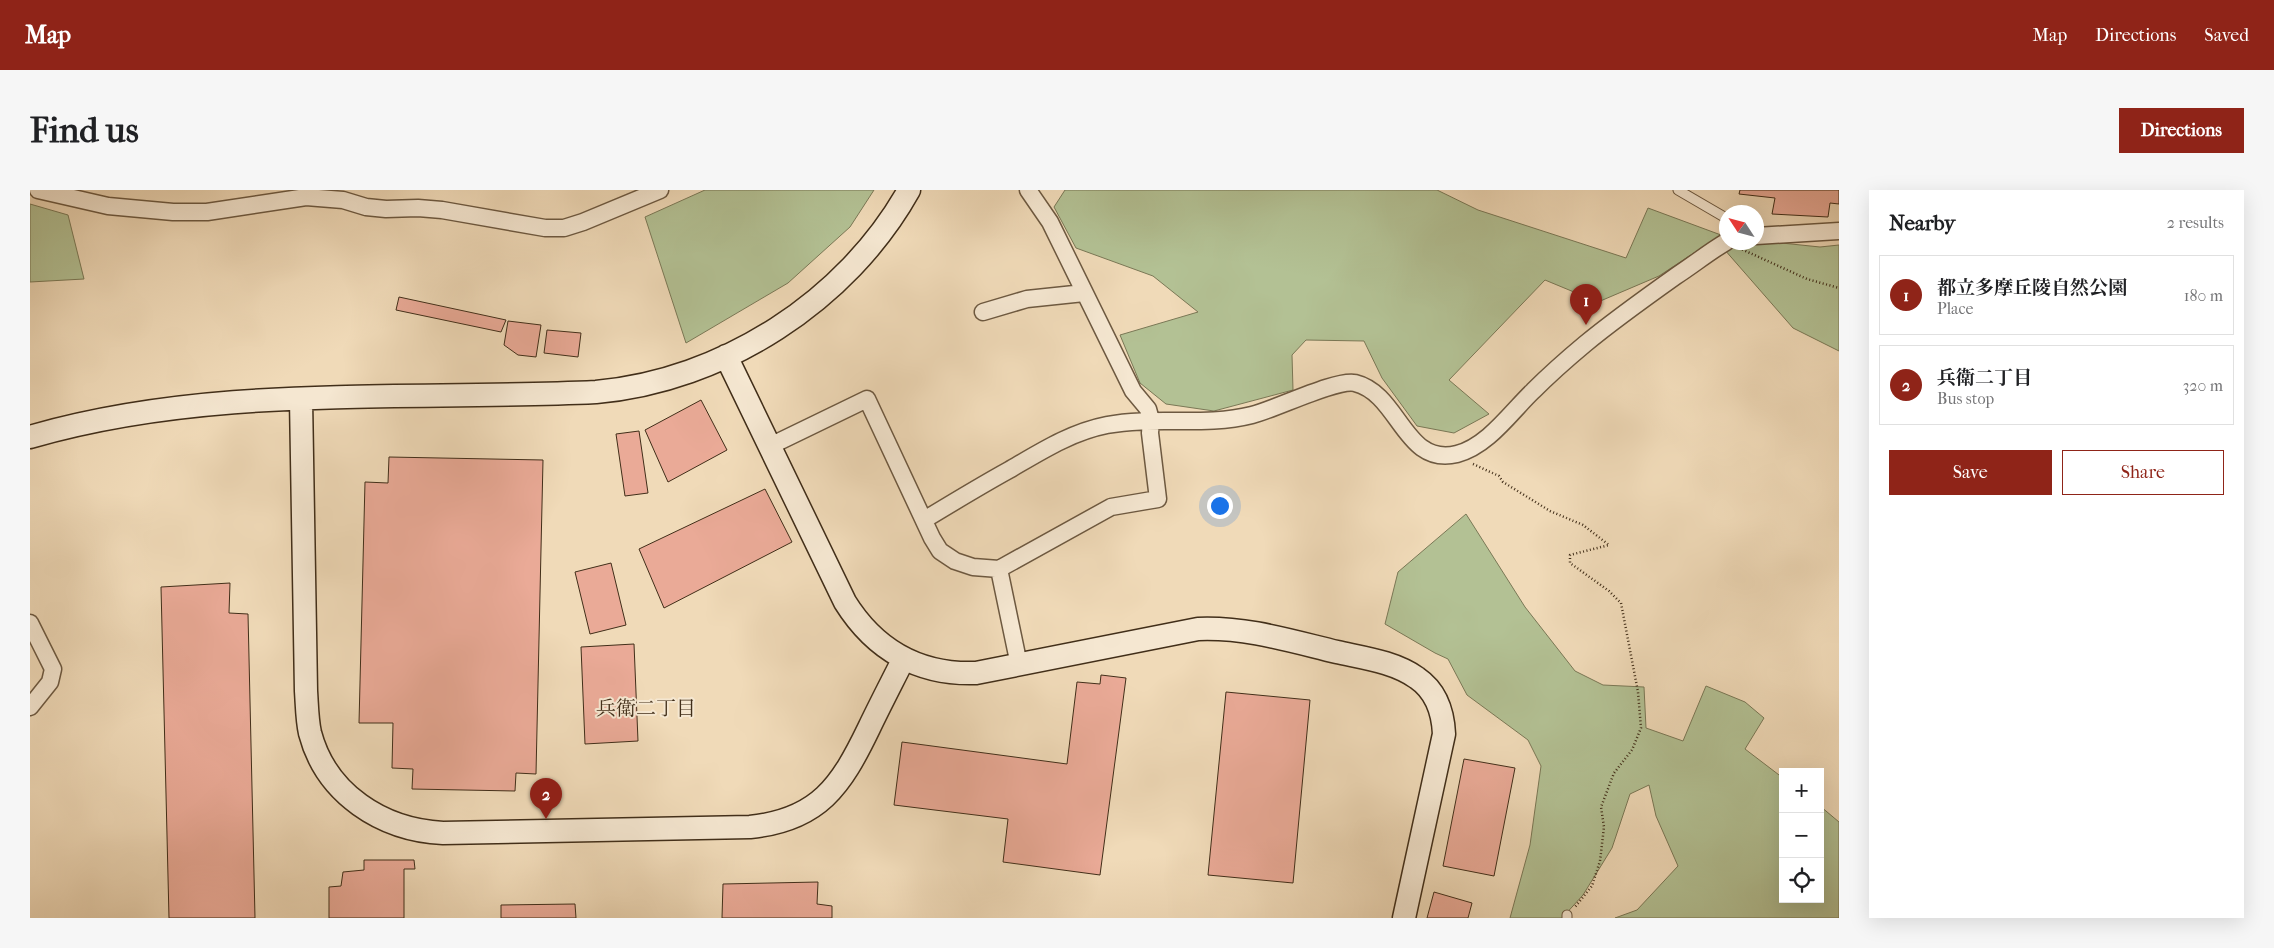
<!DOCTYPE html>
<html lang="en">
<head>
<meta charset="utf-8">
<style>
  body { margin:0; font-family:"IM FELL French Canon","Noto Serif JP",serif; background:#f6f6f6; color:#202124 }
  .controls { position:absolute; right:15px; bottom:15px; display:grid; overflow:hidden; border-radius:0px; box-shadow:0 5px 20px #0002 }
  .controls button { width:45px; height:45px; display:grid; place-items:center; padding:0; border:0; border-bottom:1px solid #e0e0e0; background:#fff; color:#202124; font:25px sans-serif }
  .compass { position:absolute; left:1689px; top:15px; width:45px; height:45px; border-radius:50%; background:#fff; box-shadow:0 5px 20px #0002; rotate:306deg }
  .you { position:absolute; left:1189px; top:315px; width:18px; height:18px; margin:-12px; border:4px solid #fff; border-radius:50%; background:#1a73e8; box-shadow:0 0 0 8px #1a73e833 }
  .badge { display:grid; place-items:center; width:32px; height:32px; border-radius:50%; background:#8f2418; color:#fff; font-size:16px; font-weight:700 }
  .pin { position:absolute; translate:-50% -41px; filter:drop-shadow(0 1px 2px #0008) }
  .pin::after { content:''; position:absolute; top:26px; width:18px; height:15px; background:inherit; clip-path:polygon(0 0,100% 0,50% 100%) }
  .list { margin:0; padding:0; list-style:none }
  h2 { display:flex; justify-content:space-between; align-items:center; height:65px; margin:0; padding:0 20px; font-size:21px }
  h2 small { font-size:16px; font-weight:400; color:#757577 }
  .list li { display:grid; grid-template-columns:32px 1fr auto; gap:15px; align-items:center; box-sizing:border-box; height:80px; margin:0 10px 10px; padding:0 10px; border:1px solid #e0e0e0; border-radius:0px }
  .list b { display:block; font-size:19px; white-space:nowrap }
  .list p { margin:0; font-size:16px; white-space:nowrap; color:#757577 }
  .list em { font-size:16px; font-style:normal; color:#757577 }
  .actions { display:flex; gap:10px; padding:15px 20px }
  .actions a { flex:1; padding:11px 0; border:1px solid #8f2418; border-radius:0px; text-align:center; font-size:18px; color:#8f2418 }
  .actions .main { background:#8f2418; color:#fff }
  .icon { flex:none; width:28px; height:28px; fill:none; stroke:currentColor; stroke-width:2; stroke-linecap:round; stroke-linejoin:round }
  .map { position:relative; flex:none; width:1809px; height:728px; overflow:hidden; border-radius:0px }
  header { display:flex; align-items:center; gap:30px; box-sizing:border-box; height:70px; padding:0 25px; background:#8f2418; color:#fff }
  header strong { font-size:24px }
  nav { display:flex; gap:28px; margin-inline-start:auto; font-size:18px }
  .intro { display:flex; align-items:center; justify-content:space-between; box-sizing:border-box; height:120px; padding:0 30px }
  h1 { margin:0; font-size:35px }
  .button { padding:12px 22px; border-radius:0px; background:#8f2418; color:#fff; font-size:18px; font-weight:700 }
  main { display:flex; gap:30px; padding:0 30px }
  aside { flex:1; background:#fff; border-radius:0px; box-shadow:0 5px 20px #0002 }
  .map>svg:first-child { display:block }
  .green { fill:#b3c194; stroke:#7a7856 }
  .building { fill:#eaaa97; stroke:#412e19 }
  .lines { fill:none; stroke-linecap:round; stroke-linejoin:round }
  .lane-casing { stroke:#6d5941; stroke-width:11 }
  .street-casing { stroke:#6d5941; stroke-width:19 }
  .secondary-casing { stroke:#412e19; stroke-width:25 }
  .path { stroke:#412e19; stroke-width:2.5; stroke-dasharray:1 2.5; stroke-linecap:butt }
  .lane { stroke:#f5e7d1; stroke-width:9 }
  .street { stroke:#f5e7d1; stroke-width:16 }
  .secondary { stroke:#f5e7d1; stroke-width:22 }
  .labels { text-anchor:middle; stroke-width:4; stroke-linejoin:round; paint-order:stroke }
  .neighbourhood-label { font-size:20px; fill:#412e19; stroke:#f5e7d1 }
</style>
</head>
<body>
<header>
<strong>Map</strong>
<nav><a>Map</a><a>Directions</a><a>Saved</a></nav>
</header>
<div class="intro"><h1>Find us</h1><a class="button">Directions</a></div>
<main>
<div class="map">
<svg width="1809" height="728" viewBox="0 0 1809 728">
  <rect width="100%" height="100%" fill="#f0dab8"/>
  <filter id="stains"><feTurbulence type="fractalNoise" baseFrequency=".004" numOctaves="4"/><feColorMatrix values="0 0 0 0 .2 0 0 0 0 .09 0 0 0 0 .02 0 0 0 .5 -.17"/></filter>
  <radialGradient id="worn" r=".72"><stop offset=".6" stop-color="#630" stop-opacity="0"/><stop offset="1" stop-color="#630" stop-opacity=".3"/></radialGradient>
  <path class="green" d="M675,0H844L820,37L758,93L656,153L615,27Z
    M1035,0H1407L1448,20L1596,68L1618,18L1691,45L1629,86L1568,112L1515,90L1419,190L1459,224L1424,243L1387,236L1352,188L1334,151L1276,150L1262,165L1263,200L1184,221L1136,214L1110,193L1090,145L1168,122L1123,86L1046,58L1024,17Z
    M0,14L38,25L54,89L0,92Z
    M1742,52L1790,57L1809,55V161L1763,138L1694,59L1719,53Z
    M1436,324L1495,417L1545,481L1573,495L1614,497L1616,538L1653,551L1676,496L1715,512L1734,528L1715,559L1753,588V709H1790V616L1809,632V728H1585L1607,720L1648,676L1626,626L1619,595L1600,604L1582,658L1553,705L1532,728H1480L1500,655L1511,576L1498,550L1437,505L1418,469L1405,463L1355,434L1368,382Z"/>
  <path class="building" d="M1710,0H1809V14L1800,13L1798,27L1742,24L1745,8L1709,4Z
    M369,107L476,130L471,142L366,120Z
    M478,131L511,135L506,167L488,165L474,155Z
    M517,140L551,143L548,167L514,163Z
    M671,210L697,260L638,292L615,240Z
    M609,241L618,303L595,306L586,244Z
    M359,267L513,270L506,584L486,583L485,601L382,599L383,579L362,578L363,533H329L335,292L358,293Z
    M735,299L762,352L634,418L609,359Z
    M581,373L596,435L560,444L545,382Z
    M200,393L199,423L218,424L225,728H139L131,397Z
    M604,454L608,551L555,554L551,457Z
    M1071,485L1096,488L1070,685L973,672L978,629L864,615L872,552L1037,574L1047,492L1070,494Z
    M1196,502L1280,510L1263,693L1178,685Z
    M1434,569L1485,578L1464,686L1413,676Z
    M334,670H384L385,679H374V728H299V697L311,696L313,682L334,680Z
    M788,692L787,714L802,716V728H692L693,694Z
    M1404,702L1442,713L1438,728H1397Z
    M545,714L546,728H471V715Z"/>
  <g class="lines">
    <defs>
      <path id="lane" d="M1648,0L1696,28
        M1537,728V725"/>
      <path id="street" d="M8,0L78,16L143,22H177L276,7L313,10L336,17L356,19L388,18L412,20L515,38H534L553,32L630,0
        M1726,46L1809,41
        M953,122L997,109L1054,103
        M740,256L837,209L902,348L910,361L925,371L943,377L969,379L1081,317L1128,309L1120,243L1121,230L1118,219L1103,201L1020,32L998,0
        M894,330C922,313 950,296 979,280C1010,262 1041,242 1077,235C1125,226 1175,237 1222,225C1246,219 1306,189 1325,193C1370,204 1374,277 1427,264C1458,256 1481,222 1503,201C1519,185 1537,169 1555,154C1584,130 1615,108 1646,86C1663,75 1679,62 1696,52
        M969,379L989,475
        M0,433L23,479L20,492L0,517"/>
      <path id="secondary" d="M696,166L815,412C845,460 889,485 946,483L1168,439C1217,437 1261,451 1307,462C1334,468 1365,472 1387,488C1406,501 1413,522 1414,544L1374,728
        M271,209L276,501C277,515 277,530 280,543C296,604 352,640 413,643L720,637C789,630 811,596 839,538C850,515 862,492 873,470
        M0,247C182,194 378,211 566,202C693,191 817,111 879,0"/>
    </defs>
    <use href="#lane" class="lane-casing"/>
    <use href="#street" class="street-casing"/>
    <use href="#secondary" class="secondary-casing"/>
    <path class="path" d="M1709,58L1777,89L1809,98
      M1443,274L1469,286L1473,292L1520,321L1553,335L1579,355L1540,365V373L1579,401L1591,413L1608,502L1611,538L1602,560L1584,583L1571,617L1574,637L1570,671L1562,696L1545,717"/>
    <use href="#lane" class="lane"/>
    <use href="#street" class="street"/>
    <use href="#secondary" class="secondary"/>
  </g>
  <g class="labels">
    <g class="neighbourhood-label">
      <text x="616" y="525">兵衛二丁目</text>
    </g>
  </g>
  <rect width="100%" height="100%" filter="url(#stains)"/>
  <rect width="100%" height="100%" fill="url(#worn)"/>
</svg>
<div class="controls">
<button>+</button>
<button>−</button>
<button><svg class="icon" aria-label="locate" viewBox="0 0 24 24"><circle cx="12" cy="12" r="6"/><path d="M12 2v4M12 18v4M2 12h4M18 12h4"/></svg></button>
</div>
<svg class="compass" viewBox="-18 -18 36 36"><path d="M0-13l5 13h-10z" fill="#e53935"/><path d="M0 13l5-13h-10z" fill="#757577"/></svg>
<div class="you"></div>
<div class="pin badge" style="left:1556px;top:135px">1</div>
<div class="pin badge" style="left:516px;top:629px">2</div>
</div>
<aside>
<h2>Nearby<small>2 results</small></h2>
<ul class="list">
<li><span class="badge">1</span><div><b>都立多摩丘陵自然公園</b><p>Place</p></div><em>180 m</em></li>
<li><span class="badge">2</span><div><b>兵衛二丁目</b><p>Bus stop</p></div><em>320 m</em></li>
</ul>
<div class="actions"><a class="main">Save</a><a>Share</a></div>
</aside>
</main>
</body>
</html>
